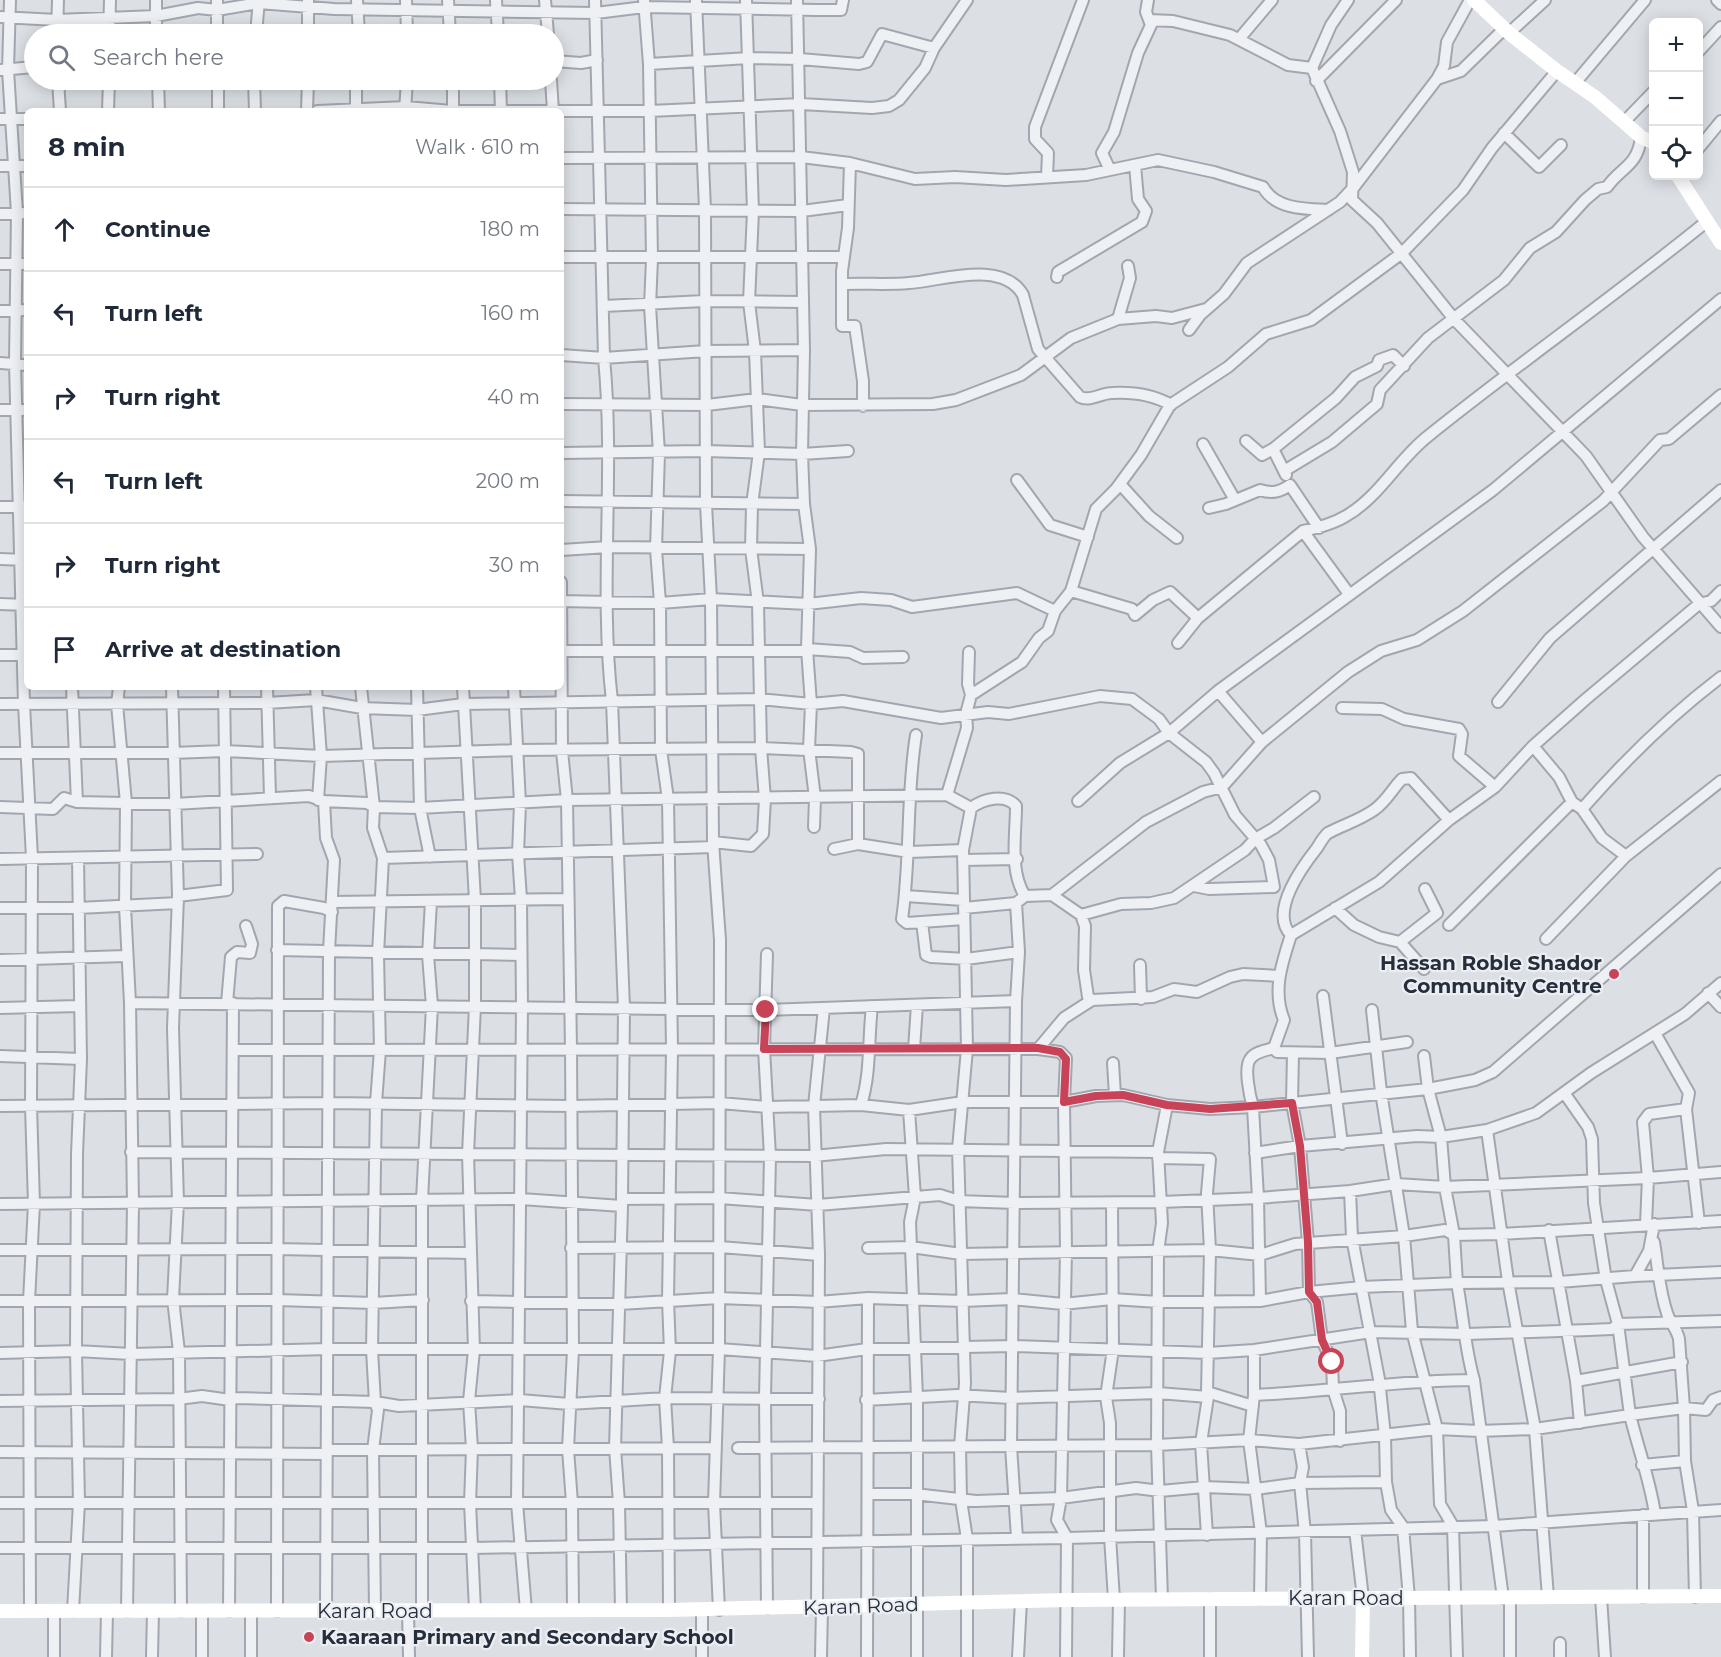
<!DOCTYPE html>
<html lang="en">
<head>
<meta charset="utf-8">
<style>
  body { margin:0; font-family:Montserrat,sans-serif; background:#f2f2f3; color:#1f2937 }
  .controls { position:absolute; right:18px; top:18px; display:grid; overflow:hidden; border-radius:9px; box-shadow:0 3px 15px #0003 }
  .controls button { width:54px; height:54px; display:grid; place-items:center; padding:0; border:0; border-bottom:2px solid #e0e1e3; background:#fff; color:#1f2937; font:30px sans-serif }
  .stop { position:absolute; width:18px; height:18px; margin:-14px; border:4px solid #c84358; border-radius:50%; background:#fff }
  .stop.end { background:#c84358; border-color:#fff; box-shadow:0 2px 6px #0008 }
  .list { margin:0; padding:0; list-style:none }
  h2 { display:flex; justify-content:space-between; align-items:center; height:78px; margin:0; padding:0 24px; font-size:26px }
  h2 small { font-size:20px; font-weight:400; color:#747a83 }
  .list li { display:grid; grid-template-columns:39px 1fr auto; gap:18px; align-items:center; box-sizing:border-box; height:84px; padding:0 24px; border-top:2px solid #e0e1e3 }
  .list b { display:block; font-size:22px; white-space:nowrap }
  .list em { font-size:20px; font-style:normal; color:#747a83 }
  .icon { flex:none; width:33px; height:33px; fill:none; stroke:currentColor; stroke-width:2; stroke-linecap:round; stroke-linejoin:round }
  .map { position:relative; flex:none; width:1721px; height:1657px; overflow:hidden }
  .search { position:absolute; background:#fff; box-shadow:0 3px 15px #0003; left:24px; top:24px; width:540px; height:66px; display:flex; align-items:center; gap:15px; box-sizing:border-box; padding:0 21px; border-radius:33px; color:#747a83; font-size:22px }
  .panel { position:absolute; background:#fff; box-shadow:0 3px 15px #0003; left:24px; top:108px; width:540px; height:582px; border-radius:9px }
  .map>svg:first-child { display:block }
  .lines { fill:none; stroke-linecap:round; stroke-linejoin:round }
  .street-casing { stroke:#a2a7af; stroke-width:14 }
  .street { stroke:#eef0f4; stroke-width:10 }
  .secondary { stroke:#fff; stroke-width:14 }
  .route { stroke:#c84358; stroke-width:8 }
  .poi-dot { fill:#c84358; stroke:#ebeef3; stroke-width:2 }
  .labels { text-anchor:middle; stroke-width:4.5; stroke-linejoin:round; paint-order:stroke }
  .poi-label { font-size:20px; font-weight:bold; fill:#262e3b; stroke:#ebeef3; text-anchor:end }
  .street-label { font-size:20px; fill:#262e3b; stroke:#ebeef3 }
</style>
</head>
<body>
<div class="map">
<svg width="1721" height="1657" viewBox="0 0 1721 1657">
  <rect width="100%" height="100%" fill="#dce0e5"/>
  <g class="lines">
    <defs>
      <path id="street" d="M10,0L8,70L17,213L15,363L24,704L32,858L31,1106L34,1204L29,1301L30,1611
        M156,0V34
        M217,0V34
        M308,0V34
        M357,0L359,34
        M406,0L407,34
        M448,0L450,34
        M496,0L498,34
        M545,0L548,34
        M595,0L604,358C615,472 599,588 612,701L624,1008L622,1199
        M644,0L649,64L652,259L650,306L659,453L656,549L660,603L661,750L668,799L672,1049L668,1300L670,1351L665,1398L668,1448L669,1610
        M696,0L705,209L706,504L711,599L713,842L720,940L719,1349L714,1503L719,1610
        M797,0L804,350L802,454L804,504L810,549L807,649L811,704L809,749L815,798L814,827
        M1717,0L1721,4
        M0,17L57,20L156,16L198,8L217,10L259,3L334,9L596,13L644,7L817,10H841L843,0
        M1149,20L1173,21L1230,35L1288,65L1312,68L1340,131L1353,172L1352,200L1377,223L1454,319L1586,456L1643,537L1721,627
        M57,34L58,0
        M109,34L110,0
        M256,34L259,0
        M1239,39L1272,0
        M1698,52L1721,27
        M554,61L581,63L597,60
        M649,64L749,58L800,59L859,64L867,62L882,34L934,48
        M1312,68L1331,25L1348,0
        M0,70L34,67
        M1437,79L1461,71L1502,31L1509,33L1545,0
        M58,80L60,111
        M158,80L159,111
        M218,80V111
        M254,80L255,111
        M453,80V111
        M500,80L501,111
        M551,80L553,111
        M1316,81L1396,0
        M1575,83L1645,0
        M108,111L109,80
        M307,111L308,80
        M317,111L406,107L452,111
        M356,111V80
        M405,111L407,80
        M455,111H650L801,104L872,108L889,106L899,100L925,68L934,48L967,0
        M0,119H27
        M1624,122L1654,91
        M1504,133L1539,167L1561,145
        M1698,149L1721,121
        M561,158L801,157L850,163L915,179L955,177L1006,180L1086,175L1158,160L1214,172L1263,187C1275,209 1304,209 1328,210
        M850,163L848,228L842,271V326H855L863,381V406
        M0,166H27
        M1110,170L1102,153L1114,132L1138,53L1151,25L1146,12L1148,0
        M1047,177L1048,153L1035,139V127L1083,0
        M561,209L802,211L848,205
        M0,214L27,213
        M561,257H844
        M0,264H27
        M1057,277L1058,272L1142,222L1146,211L1138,199L1135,165
        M843,284C865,283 887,285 909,283C941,281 1003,259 1023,295L1038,349L1080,397C1090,402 1101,393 1112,393C1132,392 1154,395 1171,405
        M604,306L704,301L802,302
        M0,311L27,310
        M1118,319L1156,316L1172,318L1206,309
        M1189,330L1200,315L1224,294L1247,263L1340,202L1354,187L1437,79L1444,66L1447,42L1470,0
        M561,355L604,358L706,351L804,350
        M0,363L27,365
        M561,404L707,405L757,399L802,405L933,404L956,400L1021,375L1071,338L1118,319L1130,278L1128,266
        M0,410H27
        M1246,441L1262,455L1273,449L1286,475
        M1203,444L1235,500
        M1273,449L1336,398L1355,377L1377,366L1379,360L1393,355L1404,366
        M561,453L706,451L802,454L848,451
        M1284,471L1332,442L1377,404L1380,390L1428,338L1504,280L1530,248L1556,232L1585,200L1598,189L1607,187C1621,167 1638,166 1641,137
        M1017,480L1050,525L1088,537
        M1120,484L1149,516L1177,538
        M561,501L804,504
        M0,507H27
        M1209,508L1226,504L1260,490C1272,494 1280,492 1290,485L1319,528
        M1303,531L1349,594
        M561,550L608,547L810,549
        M0,559L27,560
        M561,582L562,751L567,800L571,1049L573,1350L568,1449L572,1503L573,1610
        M1071,591L1132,609L1135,615L1153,600L1170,592L1198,618
        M561,601L660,603L711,599L808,604L861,598L891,600L912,607L1017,593L1055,611
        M0,604L27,605
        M1178,643L1198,618L1303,531C1317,528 1333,524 1346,516C1379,497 1398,460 1427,437C1519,363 1615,296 1706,222
        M807,649L850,652L863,658L903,657
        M561,651H808
        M0,655H27
        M72,687L77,802
        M119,687L117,704L126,803L125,906L130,1003L133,1203L127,1611
        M172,687L178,896L173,1028L178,1202L173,1299L179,1352L181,1611
        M267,687L270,797
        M316,687L321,756L318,800
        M361,687L374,807L373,828L383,858L378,954L380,1050L376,1103L372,1350L375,1402L378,1410L373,1450L375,1611
        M417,687L420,808L430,857
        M463,687L475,900V1006L468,1154L474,1350L469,1401L472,1449L470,1503L475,1610
        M514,687L520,803L518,854L521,899L522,1007L517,1503L526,1610
        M1218,691L1262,742
        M971,695L1022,662L1039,638L1048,631L1055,611L1071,591L1096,509L1116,489L1141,455L1170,405L1228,367L1266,334L1311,320L1402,253L1463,190L1492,148L1557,71
        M1498,702L1550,638L1721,490
        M0,704L267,703L316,700L362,708L417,710L463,704L759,699L811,704L843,701L941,718L988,712L1009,714L1100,696L1132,699L1159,719L1169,733L1206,762L1214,773L1235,815L1261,845L1269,860L1274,887L1209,889L1194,886
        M1342,708L1382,709L1404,719L1459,729L1462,734L1459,756L1495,787
        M916,735C906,796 911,858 902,919L907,923L964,919
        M1533,746L1559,777L1572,802L1582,809L1602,838L1626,856
        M0,753H172L225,751L321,756L515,750L761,748L851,752L858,754V844
        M947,795L967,728L966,714L971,695L968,684L969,652
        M324,801L326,838L334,860L329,951L326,1611
        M1078,801L1120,763L1169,733L1218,691L1493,490L1721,299
        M0,807L53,809L64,798L77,802L174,804L309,796L324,801L367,803L374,807L420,808L567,800L947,795L971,808
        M1582,809C1624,761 1671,715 1721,677
        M713,842L751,846L763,834L765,799L761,748L758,603L751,549L752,505L759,452L755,351L749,302L753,211L746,0
        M834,849L858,844L909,852L963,850
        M383,858L714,847
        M0,859L257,854
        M963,860L1017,859
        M1052,895L1146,822L1203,792L1222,787L1262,742L1348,672L1381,651L1417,640L1463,611L1603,501L1660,440L1669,439L1721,395
        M178,896L227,890L224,687
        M906,896L963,900
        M332,902L567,899
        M1016,903L1019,952L1016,1001L1011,1446L1017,1538
        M0,908H78L178,903
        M964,908L1016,903L1025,896L1052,895L1081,915L1121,904L1151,903L1174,898L1245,850L1255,839L1274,828L1314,797
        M1335,908L1354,925L1379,937L1400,942L1424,969
        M1081,915L1085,926L1084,970L1088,997L1092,1000L1153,997L1174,989L1197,992L1230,977L1243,974L1279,976
        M922,922L926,955L931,957L966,959L1019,952
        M1449,925L1572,802
        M1291,935C1269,912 1302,867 1317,848C1320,843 1324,836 1328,833C1343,825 1360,820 1374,810C1387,801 1392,789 1402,779L1411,778L1449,820
        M1546,939L1626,856L1721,781
        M1400,942L1437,913L1425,889
        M277,950L521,955
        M0,960L126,956
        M1140,965L1141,999
        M1708,993L1721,1007
        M1323,996L1342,1144
        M130,1003L766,1010L1016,1001
        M227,1003L231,957L237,952L250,953L252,944L246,926
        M0,1008L79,1006
        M1372,1010L1381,1092L1404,1236L1412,1331L1437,1429L1440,1504L1453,1526L1457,1657
        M1656,1035L1689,1093L1686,1109L1699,1223
        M1407,1042L1330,1053L1277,1052L1274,1048C1267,1050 1255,1052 1251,1058C1243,1066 1250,1097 1253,1107L1428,1089L1475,1080L1493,1072L1721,874
        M1274,1048L1284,1020C1272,991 1282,963 1291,935L1379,882L1449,820L1495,787L1533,746L1586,699L1699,604L1711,601L1721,591
        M914,1049L917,1005
        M1038,1049L1064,1018L1092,1000
        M233,1050L1038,1049L1060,1052L1066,1058L1064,1102L1096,1096L1123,1095L1167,1105L1210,1109L1253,1107L1258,1198L1350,1191L1396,1184L1445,1187L1441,1137L1487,1130L1536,1113L1591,1073L1685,1014L1721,983
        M1293,1053L1292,1103L1300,1146L1308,1242L1309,1292L1317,1302L1322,1340L1332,1362L1333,1389L1340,1411V1441
        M0,1056L81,1059
        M1113,1063L1115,1095
        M1565,1094L1588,1127L1592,1139L1594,1203L1606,1280L1618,1324L1630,1415L1684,1408L1685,1461L1693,1511L1695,1597
        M861,1105C871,1073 868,1040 872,1006
        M0,1106L328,1103L571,1106L720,1103L767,1107L861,1105L909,1110L963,1102H1064L1066,1251L1061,1498L1057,1520L1067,1538L1066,1657
        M909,1110L915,1197L910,1222L917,1398V1657
        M1487,1130L1508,1281L1535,1429L1548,1597
        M131,1152L814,1156L886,1149L1158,1152
        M1255,1153L1300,1146L1417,1136L1441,1137L1428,1089L1424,1056
        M1158,1158L1210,1159L1207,1193L1210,1250L1207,1392
        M1350,1191L1352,1238L1379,1379L1385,1436L1386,1482L1391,1510L1403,1527L1409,1598L1410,1657
        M1112,1203L1113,1349L1106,1397L1110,1423V1536L1114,1600
        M0,1204L521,1199L622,1206V1199L719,1198L818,1205L940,1195L959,1201L1015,1203L1161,1202L1258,1198L1260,1301
        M1646,1224L1648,1178L1643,1122L1649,1114L1686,1109
        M1549,1230L1576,1381L1580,1423
        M1654,1242C1658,1266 1659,1290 1667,1313C1670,1323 1677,1329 1679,1339L1684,1408L1706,1410L1713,1400L1721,1397
        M571,1248L720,1247L819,1255
        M868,1248L911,1247L961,1254L1210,1250L1260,1255L1295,1244L1404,1236L1445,1230L1454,1235L1501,1234L1721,1221
        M0,1250L277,1249L470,1253
        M1635,1276L1721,1272
        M0,1301L277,1300L373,1303L423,1300
        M471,1301L620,1304L719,1298L818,1302L868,1298L963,1301L1012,1299L1063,1304L1112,1299L1159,1302L1260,1301L1309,1292L1362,1287L1457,1283L1454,1235L1445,1187L1648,1178L1721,1172
        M1254,1350V1395L1249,1440L1261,1533L1260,1599
        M0,1353L76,1351L131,1354L328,1349H719L817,1356L867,1349L1014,1346L1208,1353L1254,1350L1371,1332L1467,1334L1589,1330L1612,1329L1618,1324L1721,1321
        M1576,1381L1682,1362
        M1254,1395C1328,1392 1400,1380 1474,1380
        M866,1400L957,1395L1011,1398L1158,1393L1208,1397L1207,1392L1253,1406
        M0,1401L178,1399L202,1396L230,1400L235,1398L375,1402L399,1406L520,1400L569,1404L665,1398L819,1399
        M1299,1444L1303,1467L1300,1483L1305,1533L1308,1657
        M738,1448L1157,1445L1249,1440L1299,1444L1437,1429L1479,1431L1535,1429L1630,1415C1638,1448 1650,1480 1655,1514
        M327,1450L716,1448
        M0,1452L327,1454
        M1642,1465L1685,1461
        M868,1494H915L976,1501L1061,1498L1136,1488L1160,1491L1204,1487L1256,1489L1300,1483L1386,1482
        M0,1503H817
        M1643,1515V1597
        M1355,1530L1363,1598
        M1207,1535L1201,1443L1208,1397
        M0,1548H471L1067,1538L1494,1526L1721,1510
        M1601,1597L1605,1657
        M1503,1598L1474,1380C1465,1349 1463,1315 1457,1283L1559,1282L1635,1276L1649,1251L1654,1224
        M1162,1599L1157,1445L1158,1252L1162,1223L1158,1152L1167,1105
        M817,1607L819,1255L814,1106L824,1008
        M767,1608L765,1398L770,1156L764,1049L767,954
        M621,1610L619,1503L615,1448L622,1206
        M702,1610V1657
        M73,1611L79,1503L76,1351L77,1154L81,1059L78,858
        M229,1611L233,1003
        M277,1611L278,906L284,901L324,908L332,912
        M408,1611L409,1657
        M422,1611V1200L432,1006L428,955L431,901
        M1560,1643V1657
        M54,1657V1611
        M106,1657L107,1611
        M152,1657L153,1611
        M202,1657V1611
        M251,1657V1611
        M821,1657L822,1607
        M867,1657L868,1298
        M967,1657V1539L961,1500L960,1446L965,1383L958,1149L967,1049L963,850L971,808C983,799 1005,793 1016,806C1016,835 1009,871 1025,896
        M1018,1657L1021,1601
        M1118,1657L1119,1599
        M1210,1657V1599
        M1510,1657V1598"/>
    </defs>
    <use href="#street" class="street-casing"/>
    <use href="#street" class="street"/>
    <path class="secondary" d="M1474,0L1509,33L1557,71L1595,97L1641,137L1654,143
      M1678,176L1721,243
      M0,1611L669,1610L1067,1600L1721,1596
      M1362,1657L1363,1598"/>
  </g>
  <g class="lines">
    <path class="route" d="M766,1010L764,1049L1038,1048L1060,1052L1066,1059L1064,1102L1096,1096L1123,1095L1167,1105L1210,1109L1292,1103L1300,1146L1308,1242L1309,1292L1317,1302L1322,1340L1332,1362"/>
  </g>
  <g class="poi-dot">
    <circle cx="1614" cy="974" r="6"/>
    <circle cx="309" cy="1637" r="6"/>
  </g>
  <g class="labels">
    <g class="poi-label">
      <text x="1602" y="970">Hassan Roble Shador<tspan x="1602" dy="23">Community Centre</tspan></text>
      <text x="321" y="1644" text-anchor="start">Kaaraan Primary and Secondary School</text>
    </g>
    <g class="street-label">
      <text x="1346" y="1605">Karan Road</text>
      <text transform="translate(861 1606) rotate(-2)" y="7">Karan Road</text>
      <text x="375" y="1618">Karan Road</text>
    </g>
  </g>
</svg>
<div class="controls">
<button>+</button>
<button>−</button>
<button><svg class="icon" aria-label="locate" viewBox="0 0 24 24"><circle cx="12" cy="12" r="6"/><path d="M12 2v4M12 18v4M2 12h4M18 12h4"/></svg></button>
</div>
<div class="stop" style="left:1332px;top:1362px"></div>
<div class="stop end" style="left:766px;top:1010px"></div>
<div class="search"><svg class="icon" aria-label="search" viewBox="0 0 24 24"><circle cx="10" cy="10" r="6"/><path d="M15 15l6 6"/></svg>Search here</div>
<section class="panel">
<h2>8 min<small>Walk · 610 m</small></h2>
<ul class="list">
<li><svg class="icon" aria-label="ahead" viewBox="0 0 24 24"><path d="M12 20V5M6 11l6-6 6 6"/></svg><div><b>Continue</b></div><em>180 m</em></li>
<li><svg class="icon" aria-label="left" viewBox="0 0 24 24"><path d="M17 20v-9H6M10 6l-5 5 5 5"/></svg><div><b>Turn left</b></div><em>160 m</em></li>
<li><svg class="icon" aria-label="right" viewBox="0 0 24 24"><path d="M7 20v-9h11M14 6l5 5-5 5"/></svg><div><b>Turn right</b></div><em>40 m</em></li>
<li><svg class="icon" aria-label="left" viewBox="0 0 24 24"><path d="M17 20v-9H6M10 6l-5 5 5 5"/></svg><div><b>Turn left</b></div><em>200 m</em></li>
<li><svg class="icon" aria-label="right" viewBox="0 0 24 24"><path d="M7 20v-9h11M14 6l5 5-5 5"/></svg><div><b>Turn right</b></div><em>30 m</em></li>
<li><svg class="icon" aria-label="arrive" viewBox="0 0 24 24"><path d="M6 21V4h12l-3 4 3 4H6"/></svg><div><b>Arrive at destination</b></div></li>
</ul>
</section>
</div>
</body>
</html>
